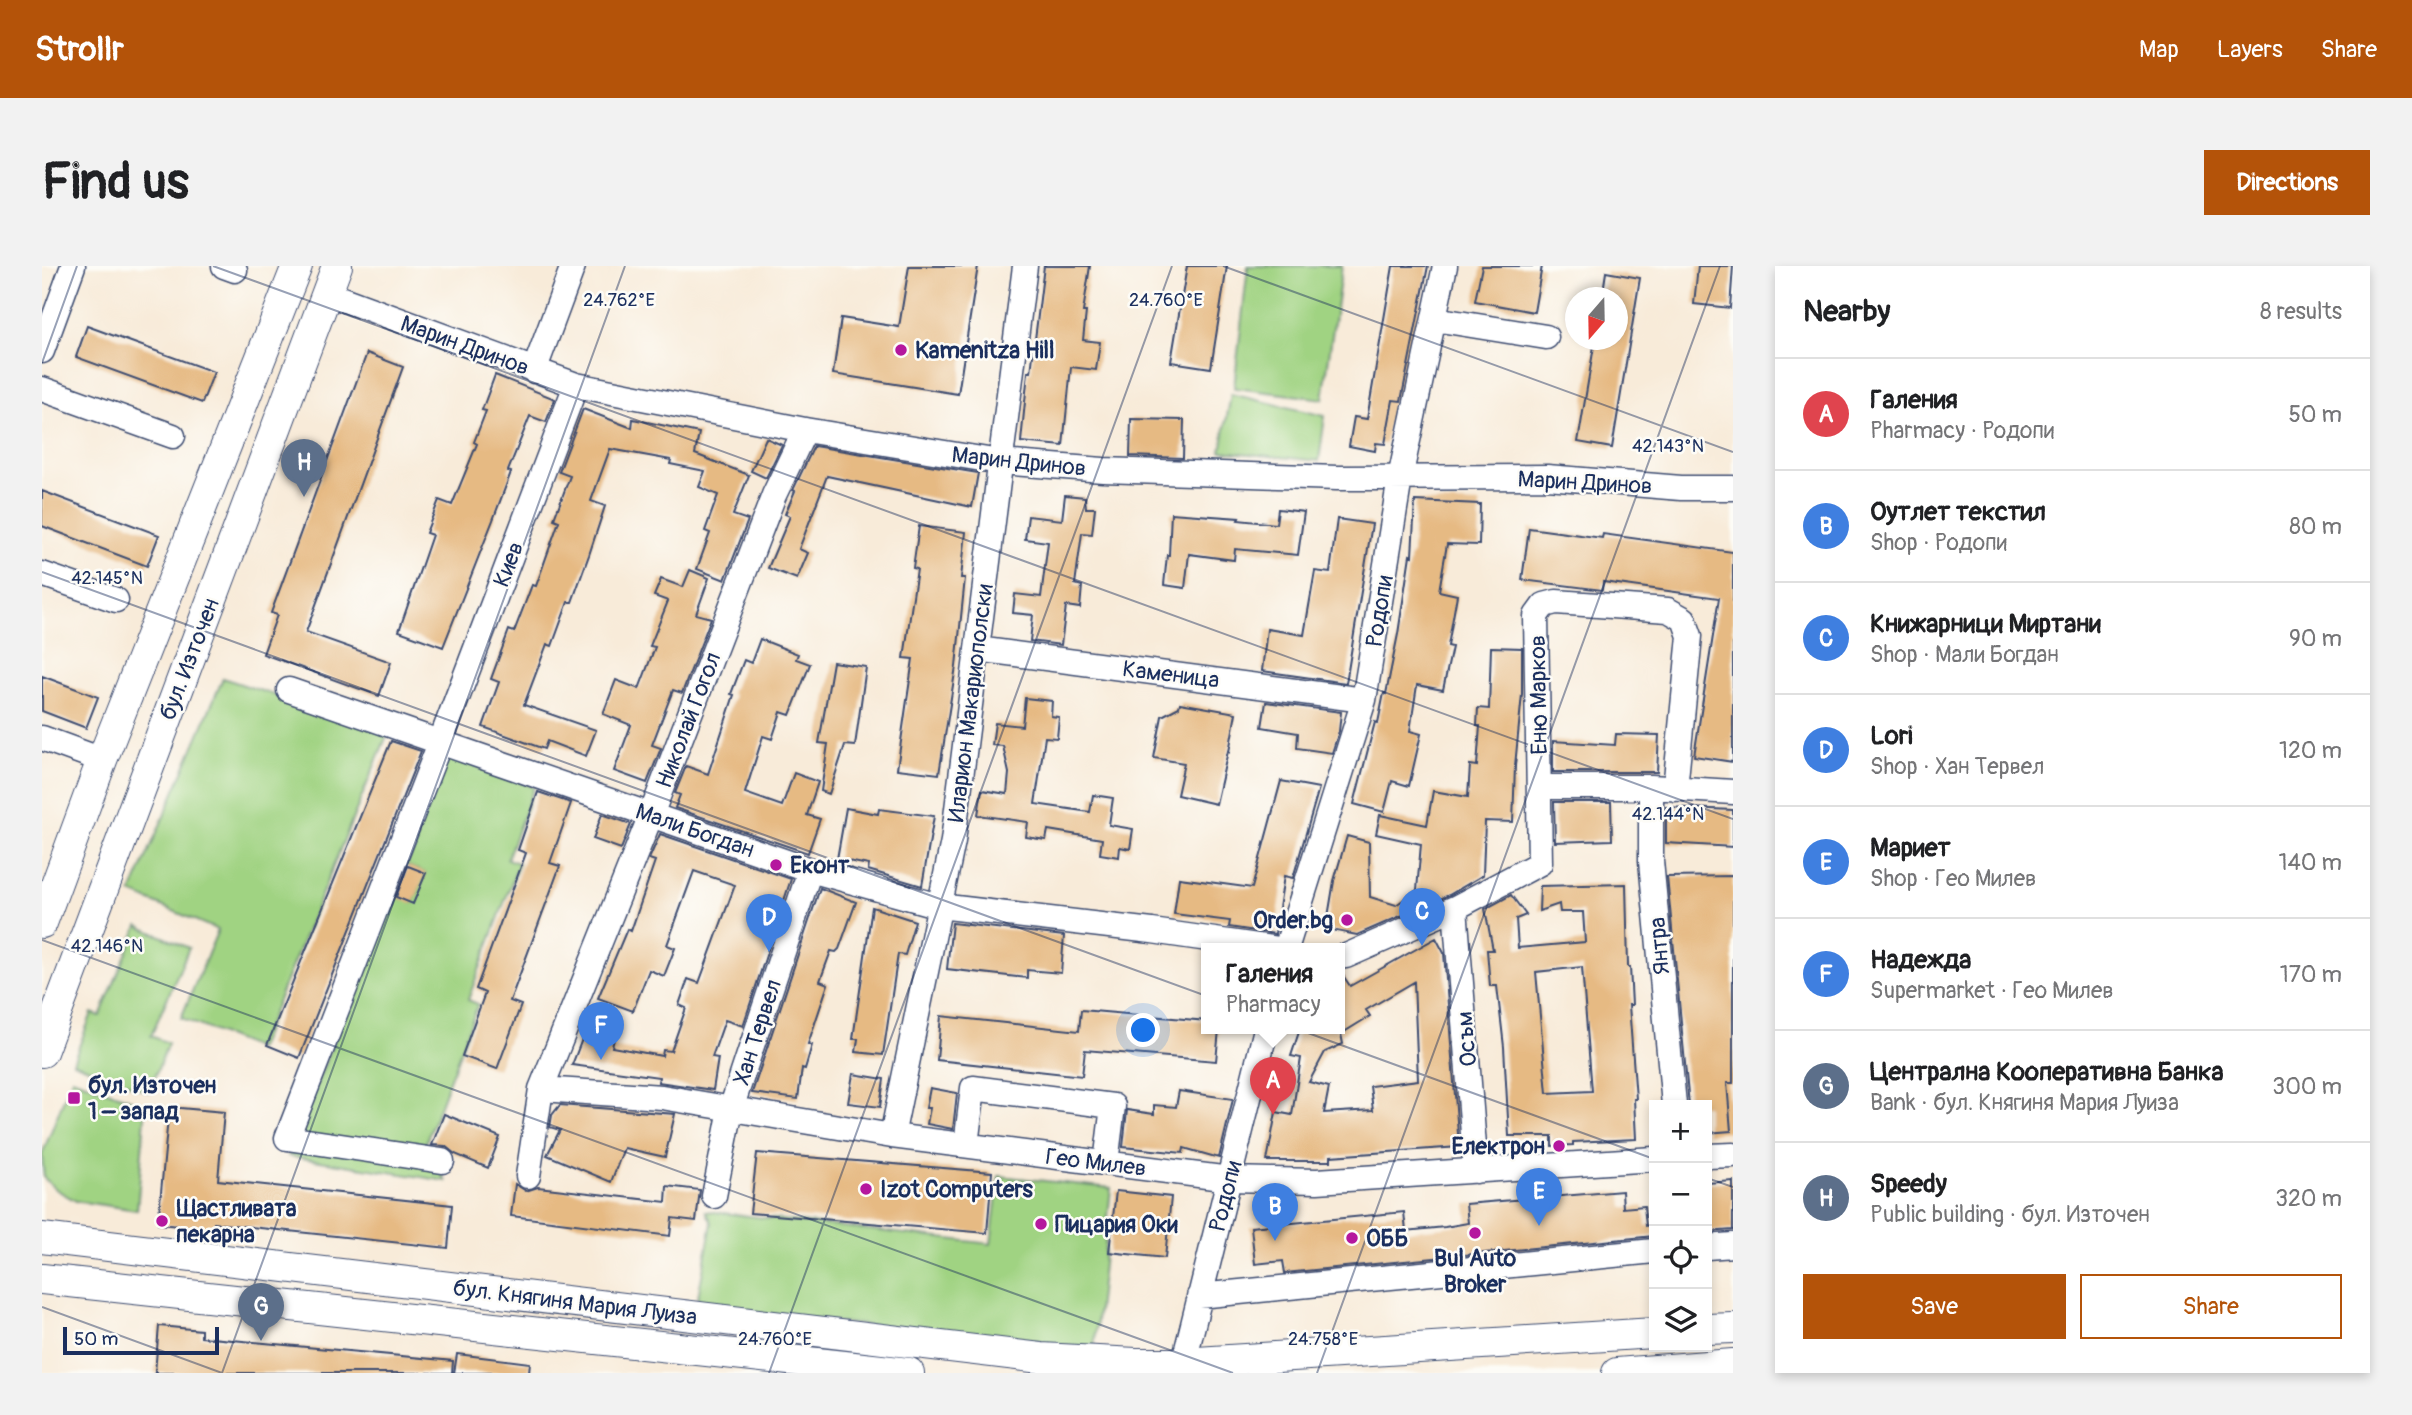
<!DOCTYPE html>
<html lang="en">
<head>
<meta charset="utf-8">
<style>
  body { margin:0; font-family:Pangolin,sans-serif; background:#f2f2f2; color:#202124 }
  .controls { position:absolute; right:21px; bottom:21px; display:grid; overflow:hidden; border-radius:0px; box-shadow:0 4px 10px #0003 }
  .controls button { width:63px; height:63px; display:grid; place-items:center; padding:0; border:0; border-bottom:2px solid #e0e0e0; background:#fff; color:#202124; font:35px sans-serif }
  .compass { position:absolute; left:1523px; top:21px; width:63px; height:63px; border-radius:50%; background:#fff; box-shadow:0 4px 10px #0003; rotate:200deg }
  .scale { position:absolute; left:21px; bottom:18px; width:156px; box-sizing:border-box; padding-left:7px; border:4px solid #1b2f5e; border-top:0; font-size:19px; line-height:24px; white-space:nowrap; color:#1b2f5e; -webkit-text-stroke:5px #fdfcf7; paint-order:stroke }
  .you { position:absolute; left:1102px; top:765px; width:24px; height:24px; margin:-18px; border:5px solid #fff; border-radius:50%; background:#1a73e8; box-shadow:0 0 0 10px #1a73e833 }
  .badge { display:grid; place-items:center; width:46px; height:46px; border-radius:50%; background:#b45309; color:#fff; font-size:23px; font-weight:700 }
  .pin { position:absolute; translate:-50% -58px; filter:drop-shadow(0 2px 4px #0008) }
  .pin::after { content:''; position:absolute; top:37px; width:24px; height:21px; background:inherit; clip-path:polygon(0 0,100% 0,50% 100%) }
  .popup { position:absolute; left:1159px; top:677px; width:144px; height:91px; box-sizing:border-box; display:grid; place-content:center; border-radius:0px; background:#fff; filter:drop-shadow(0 2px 5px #0005); font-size:23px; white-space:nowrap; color:#757577 }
  .popup b { font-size:26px; color:#202124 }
  .popup::after { content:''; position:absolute; left:50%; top:100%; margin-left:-14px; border:14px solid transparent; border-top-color:#fff }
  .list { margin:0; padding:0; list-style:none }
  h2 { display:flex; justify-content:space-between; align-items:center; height:91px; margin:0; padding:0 28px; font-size:30px }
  h2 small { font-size:23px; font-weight:400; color:#757577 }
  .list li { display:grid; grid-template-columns:46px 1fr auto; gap:21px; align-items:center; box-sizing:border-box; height:112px; padding:0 28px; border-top:2px solid #e0e0e0 }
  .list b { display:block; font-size:26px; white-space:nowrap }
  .list p { margin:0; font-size:23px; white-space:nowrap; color:#757577 }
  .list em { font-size:23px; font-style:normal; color:#757577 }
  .actions { display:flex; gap:14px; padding:21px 28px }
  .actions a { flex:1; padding:16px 0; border:2px solid #b45309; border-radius:0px; text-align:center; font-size:24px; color:#b45309 }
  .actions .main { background:#b45309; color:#fff }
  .icon { flex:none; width:38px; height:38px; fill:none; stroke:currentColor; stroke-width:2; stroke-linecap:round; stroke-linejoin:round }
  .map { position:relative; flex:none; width:1691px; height:1107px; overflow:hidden; border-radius:0px }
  header { display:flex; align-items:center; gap:42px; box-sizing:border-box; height:98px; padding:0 35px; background:#b45309; color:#fff }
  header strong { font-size:33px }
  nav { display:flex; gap:38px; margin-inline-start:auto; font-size:24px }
  .intro { display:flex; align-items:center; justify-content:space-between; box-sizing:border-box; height:168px; padding:0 42px }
  h1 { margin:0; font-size:49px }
  .button { padding:18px 32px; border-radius:0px; background:#b45309; color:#fff; font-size:24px; font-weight:700 }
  main { display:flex; gap:42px; padding:0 42px }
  aside { flex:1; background:#fff; border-radius:0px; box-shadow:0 4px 10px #0003 }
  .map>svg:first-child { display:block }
  .green { fill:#a0d382; stroke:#5e8170; stroke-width:2 }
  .building { fill:#e6ba83; fill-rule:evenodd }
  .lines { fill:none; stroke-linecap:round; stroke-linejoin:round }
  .minor-casing { stroke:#3c4b70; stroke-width:27 }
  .major-casing { stroke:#3c4b70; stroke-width:32 }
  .minor { stroke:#fff; stroke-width:24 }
  .major { stroke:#fff; stroke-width:30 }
  .ticks { fill:none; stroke:#1b2f5e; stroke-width:2; stroke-opacity:0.45 }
  .poi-dot { fill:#b5179e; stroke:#fdfcf7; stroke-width:2.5 }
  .labels { text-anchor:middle; stroke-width:5; stroke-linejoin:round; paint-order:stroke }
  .street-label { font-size:23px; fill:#1b2f5e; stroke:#fdfcf7 }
  .poi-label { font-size:23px; font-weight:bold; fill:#1b2f5e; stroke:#fdfcf7; text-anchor:start }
  .ticks-label { font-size:18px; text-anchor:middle; fill:#1b2f5e; stroke:#fdfcf7; stroke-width:5; stroke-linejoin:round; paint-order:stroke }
</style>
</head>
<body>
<header>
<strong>Strollr</strong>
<nav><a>Map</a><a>Layers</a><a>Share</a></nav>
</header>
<div class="intro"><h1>Find us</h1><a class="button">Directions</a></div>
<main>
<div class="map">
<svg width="1691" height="1107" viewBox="0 0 1691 1107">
  <rect width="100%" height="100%" fill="#fdfcf7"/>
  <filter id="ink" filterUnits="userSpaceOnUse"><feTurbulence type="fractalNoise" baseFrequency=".0143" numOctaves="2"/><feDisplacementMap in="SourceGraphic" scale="14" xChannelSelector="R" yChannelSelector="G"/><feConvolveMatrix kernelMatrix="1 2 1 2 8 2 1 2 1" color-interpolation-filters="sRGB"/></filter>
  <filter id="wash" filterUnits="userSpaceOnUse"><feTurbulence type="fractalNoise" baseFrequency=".00686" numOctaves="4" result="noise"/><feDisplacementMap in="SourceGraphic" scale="28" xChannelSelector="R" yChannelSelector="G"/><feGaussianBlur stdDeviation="1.57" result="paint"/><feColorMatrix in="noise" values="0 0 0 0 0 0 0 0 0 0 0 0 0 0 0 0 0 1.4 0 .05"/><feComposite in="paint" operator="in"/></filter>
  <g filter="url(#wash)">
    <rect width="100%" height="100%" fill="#f8ebd9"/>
    <path class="green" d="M1206,0H1300L1281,133L1192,122Z
      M1189,128L1283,150L1277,195L1179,185Z
      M181,412L346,467L216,783L139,752L176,664L89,627Z
      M404,489L492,521L465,593L477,597L426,734L436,738L383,879L404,915L246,890L350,629L371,637L383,607L363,599Z
      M96,660L147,682L109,770L126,777L107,826L31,796L50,747L58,750Z
      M30,812L104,839L95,944L34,935L15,924L2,912L0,889Z
      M957,910L1069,922L1052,1084L654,1041L670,957L664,945L949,978Z"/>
    <g id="blocks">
      <path class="building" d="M867,0H936L916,128L791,108L799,52L857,61Z
        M1002,0H1048L1041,46H1044L1041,74L1058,76L1054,104L1029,101L1021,180L979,176L986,106H989Z
        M1145,0H1185L1169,102L1129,96Z
        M1351,0H1386L1359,135L1351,134L1343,178L1334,177L1333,185L1307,180L1312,151L1325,153Z
        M1440,0H1500L1492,46L1433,35Z
        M1656,0H1691L1688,42L1652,38Z
        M1564,6L1598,12L1570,182L1536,176L1553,74H1576V32H1560Z
        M45,60L172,106L160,137L34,91Z
        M325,87L361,101L264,366L349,396L337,430L221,388L235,349L229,347Z
        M453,109L513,133L504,156L488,150L466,205L469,206L451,254L401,381L357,365L390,269L384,267L397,234L410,239L435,178L432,176L444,145L440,144Z
        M541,143L590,162L591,153L657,167L653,188L707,209L691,249L706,254L683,314L655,303L668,267L663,265L676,229L657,221L663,205L628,198L629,194L568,183L549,235L563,240L547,289L530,336H526L510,380L505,378L482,439L554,464L544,490L505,475L502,483L441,461L457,416L449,413L467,364L472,366L490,319L494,320L517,255L512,253L528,210L517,206Z
        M1089,153L1142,154L1141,192L1088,190Z
        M724,172L740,179L724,212L709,205Z
        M772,180L936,207L930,241L785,210L757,283L766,287L755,313L726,302L748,250L743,248L753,225L751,224Z
        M0,225L117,269L105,300L0,260Z
        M1023,229L1043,231L1044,242H1053L1050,268L1040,267L1033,318L1040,320L1038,342L1024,340L1019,379L988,375L991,349L971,347L973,328L999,331L1006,276L983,273L986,250L1020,254Z
        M1373,235L1438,238L1437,279L1405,278L1397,325L1415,329L1406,380L1410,381L1401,424L1375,419L1368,465L1379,468L1367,520L1350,515L1342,546L1312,538L1333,456L1336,457L1342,427L1344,428L1356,368L1368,289L1370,290Z
        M1236,243L1262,246L1256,289L1193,283L1192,294L1147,288L1143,322L1122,319L1125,289H1127L1129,247L1197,252L1196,254L1234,258Z
        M1295,253L1330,258L1304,417L1220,405L1225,363L1262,369L1273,305L1288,307Z
        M877,260L924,266L919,312H923L914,400L897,508L855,503L871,393L862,392L875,303L871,302Z
        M1487,262L1560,272L1561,268L1691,286V496L1652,490L1677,332L1561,316L1560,324L1480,314Z
        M648,304L667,312L654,348L669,352L640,427L631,424L610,479L619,482L605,517L572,505L589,459L561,448L574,414L597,423L613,381L608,380L626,335L612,330L619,313L641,321Z
        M718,373L756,388L754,393L768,398L748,449L739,446L730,473L721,470L703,527L740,540L752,507L776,516L765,549L778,553L766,587L633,542L638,529L633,527L644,500L666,508L692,429L689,428L702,394L709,397Z
        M1449,381L1480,382V428L1473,500L1471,556L1443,555L1441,609L1407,629L1315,669L1284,663L1292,615L1305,570L1327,576L1328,631L1354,639L1375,624L1379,578L1334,568L1338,549L1385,559L1391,525L1426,531L1428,499L1435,500L1438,460H1435L1436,442L1447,443Z
        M791,396L824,401L813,480L803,479L787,528L779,525L786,478L777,477Z
        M0,410L56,431L44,462L0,445Z
        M983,432L1010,435L1009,450L1017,451L1015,472L1003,471L993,538L1048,546L1051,529L1071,532L1067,559L1091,563L1088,583L1078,581L1077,591L1058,588L1060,573L1006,564L1004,574L984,571L986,556L936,549L940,524L965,528L967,507L961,480L950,479L953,457L980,460Z
        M1224,436L1299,446L1297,465L1290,487L1255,482L1256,467L1220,461Z
        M1138,437L1194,447L1187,486L1186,485L1174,538L1135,529L1142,497L1112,492L1120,450L1137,441Z
        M1574,468L1617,469L1615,506H1511V475L1573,479Z
        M349,475L379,485L257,792L225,779Z
        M1239,515L1277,522L1251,612L1242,610L1233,668L1187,661L1188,655L1132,648L1137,612L1210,622Z
        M496,526L529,537L508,597L518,600L468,735L479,739L455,803L420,790L443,727L434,723L484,587L476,584Z
        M1512,536H1569L1570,574L1513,576Z
        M1624,541L1691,544V581L1624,577Z
        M804,542L836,548L837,543L892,550L880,620L826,604L827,599L795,593Z
        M560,548L589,558L579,583L551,573Z
        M618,568L749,613L701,760L683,754L670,791L676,792L671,824L616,816L617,811L530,799L544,763L572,773L570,781L620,790L621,784L629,785L644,742L637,739L646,713L657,717L693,619L652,605L625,679L633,682L622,710L607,704L591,745L556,732L585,663L589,665L613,595L607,593Z
        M366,600L384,607L371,638L354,631Z
        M1691,610V817H1685L1689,865L1665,867V839H1647L1625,611Z
        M1584,618L1586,701H1588L1590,739H1587L1594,833H1592L1594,873L1531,876V879L1510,880V870H1467L1462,781L1455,720H1448L1445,684H1451L1443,643L1469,629L1484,649L1474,653L1476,682L1543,676L1541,646H1518L1517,638L1497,645L1498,620ZM1540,701L1550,825L1505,827L1494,706Z
        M778,622L814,636L797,683L794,686L789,685L778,715L786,718L766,778L770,779L763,803L760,802L756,833L710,827Z
        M830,641L873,655L863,689L856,688L841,789L814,786L816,773H811Z
        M910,657L1022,670L1019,707L985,704V712L905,703Z
        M1394,672L1402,687L1417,881L1289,890V895H1225L1234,846L1250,849L1259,792L1249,790L1258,763H1298V705L1308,720ZM1372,716L1376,814L1328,820L1331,844L1282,847L1287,821L1267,816L1283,786L1301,778L1299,768L1328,750L1324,744Z
        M1039,744L1165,755V763H1177L1174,795L1043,784L1040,810L895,794L899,750L1037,765Z
        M811,808L842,813L838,841L806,837Z
        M888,822L915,827L911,863L885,858L888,842H884Z
        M1137,825L1191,833L1177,892L1142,882L1141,887L1081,881L1085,844L1112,848V839L1134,841Z
        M518,839L633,848L623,891L582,882L569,916L505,889L518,864L508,861L510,849Z
        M127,841L182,846L176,914L410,939L406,982L172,957L171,963L116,958Z
        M402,848L458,871L446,902L413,888L403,880L390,879Z
        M715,887L950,906L945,967L708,947Z
        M1691,915V964L1665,966V917Z
        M473,918L484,925L496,921L624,936L625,920L658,924L654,955L630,952L628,970L469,950Z
        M1074,925L1129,931L1123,992L1067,986Z
        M1580,925L1581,942L1602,940L1604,960L1612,959V970L1243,1007L1241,995L1213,998L1209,961L1362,946L1364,965L1403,961L1426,957L1424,938Z
        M117,1060L159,1064V1071L411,1095L410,1107H113Z
        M415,1088L488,1097L487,1107H412Z"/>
    </g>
  </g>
  <g filter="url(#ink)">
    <use href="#blocks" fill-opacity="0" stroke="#3c4b70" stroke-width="2"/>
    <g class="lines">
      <defs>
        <path id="minor" d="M182,0L193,4
          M284,27L534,119L763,164L958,196L1061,204L1295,212L1505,211L1639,222H1691
          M1392,53L1504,71
          M0,85L31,0
          M492,105L531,0
          M0,123L131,170
          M0,308L74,334
          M935,383L1322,434
          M247,424L768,604L897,640L1110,665L1236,683
          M0,472L60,494
          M1498,521H1609L1691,526
          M1609,521V595L1632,839
          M1413,642L1434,905
          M1244,683L1322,434L1358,212L1403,0
          M1298,691L1304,690L1413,642L1498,597L1494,350L1502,339L1514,336L1626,344L1642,353L1648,370L1633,523
          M499,823L620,831L850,870L1188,913L1275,915L1612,893
          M850,870L911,575L983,0
          M924,879L931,822L1071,840L1064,897
          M1665,890L1691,889
          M400,895L245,872L398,477L534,119
          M486,910L499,823L609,549L732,229L763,164
          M672,930L689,843L768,604
          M1665,981L1691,979
          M1157,1030L1612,985
          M1139,1097L1145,1083L1224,763"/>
        <path id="major" d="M0,657L60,494L255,0
          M0,786L295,0
          M0,972L999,1092L1094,1097H1139L1612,1067
          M0,1013L867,1107
          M1665,1063L1691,1062
          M1575,1107L1691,1098"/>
      </defs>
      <use href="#minor" class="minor-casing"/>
      <use href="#major" class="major-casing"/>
      <use href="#minor" class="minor"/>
      <use href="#major" class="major"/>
    </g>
  </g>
  <path class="ticks" d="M171,0L1691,553M1181,0L1691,186M0,97L35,0M0,306L1612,893M0,674L1191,1107M1665,912L1691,921M0,1041L180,1107M180,1107L583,0M727,1107L1130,0M1275,1107L1678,0"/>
  <g class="poi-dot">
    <circle cx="859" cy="84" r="7"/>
    <circle cx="734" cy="599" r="7"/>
    <circle cx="1305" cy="654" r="7"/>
    <rect x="25" y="825" width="14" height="14" rx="3.5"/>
    <circle cx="1517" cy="880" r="7"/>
    <circle cx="824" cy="923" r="7"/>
    <circle cx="120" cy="955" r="7"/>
    <circle cx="999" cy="958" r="7"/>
    <circle cx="1433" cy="967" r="7"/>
    <circle cx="1310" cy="972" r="7"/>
  </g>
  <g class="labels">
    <g class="street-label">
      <text transform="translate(423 79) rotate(20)" y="8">Марин Дринов</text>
      <text transform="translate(977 195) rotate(6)" y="8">Марин Дринов</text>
      <text transform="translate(1543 216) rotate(3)" y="8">Марин Дринов</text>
      <text transform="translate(466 298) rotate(-69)" y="8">Киев</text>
      <text transform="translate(1337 345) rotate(-81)" y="8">Родопи</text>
      <text transform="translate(147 393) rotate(-69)" y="8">бул. Източен</text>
      <text transform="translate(1129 408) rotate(7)" y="8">Каменица</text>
      <text transform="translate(1496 429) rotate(-91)" y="8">Еню Марков</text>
      <text transform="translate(928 437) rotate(-83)" y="8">Иларион Макариополски</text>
      <text transform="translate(646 454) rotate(-69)" y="8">Николай Гогол</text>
      <text transform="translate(653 564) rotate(19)" y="8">Мали Богдан</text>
      <text transform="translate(1617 680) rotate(-95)" y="8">Янтра</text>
      <text transform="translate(715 766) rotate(-72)" y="8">Хан Тервел</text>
      <text transform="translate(1424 773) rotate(-95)" y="8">Осъм</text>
      <text transform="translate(1054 896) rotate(7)" y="8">Гео Милев</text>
      <text transform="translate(1183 930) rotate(-76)" y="8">Родопи</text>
      <text transform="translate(533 1036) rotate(7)" y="8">бул. Княгиня Мария Луиза</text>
    </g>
    <g class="poi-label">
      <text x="873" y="92">Kamenitza Hill</text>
      <text x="748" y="607">Еконт</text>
      <text x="1291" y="662" text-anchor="end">Order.bg</text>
      <text x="46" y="827">бул. Източен<tspan x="46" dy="26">1 – запад</tspan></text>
      <text x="1503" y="888" text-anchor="end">Електрон</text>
      <text x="838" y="931">Izot Computers</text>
      <text x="134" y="950">Щастливата<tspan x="134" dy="26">пекарна</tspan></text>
      <text x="1013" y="966">Пицария Оки</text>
      <text x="1324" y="980">ОББ</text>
      <text x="1433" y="1000" text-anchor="middle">Bul Auto<tspan x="1433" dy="26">Broker</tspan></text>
    </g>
  </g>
  <g class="ticks-label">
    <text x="577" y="40">24.762°E</text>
    <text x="1124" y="40">24.760°E</text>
    <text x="1626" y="186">42.143°N</text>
    <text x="65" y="318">42.145°N</text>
    <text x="1626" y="554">42.144°N</text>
    <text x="65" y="686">42.146°N</text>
    <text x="733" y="1079">24.760°E</text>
    <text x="1281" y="1079">24.758°E</text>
  </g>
</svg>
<div class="controls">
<button>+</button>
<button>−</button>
<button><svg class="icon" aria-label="locate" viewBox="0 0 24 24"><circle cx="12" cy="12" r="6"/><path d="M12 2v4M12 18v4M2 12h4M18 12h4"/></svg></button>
<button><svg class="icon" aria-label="layers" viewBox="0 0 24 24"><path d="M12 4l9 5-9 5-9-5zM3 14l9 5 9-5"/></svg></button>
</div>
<svg class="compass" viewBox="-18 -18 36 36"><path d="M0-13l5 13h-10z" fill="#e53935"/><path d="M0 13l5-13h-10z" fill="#757577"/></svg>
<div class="scale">50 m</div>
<div class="you"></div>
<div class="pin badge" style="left:1231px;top:849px;background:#e0444e">A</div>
<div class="popup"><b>Галения</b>Pharmacy</div>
<div class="pin badge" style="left:1233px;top:975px;background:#3f7fe0">B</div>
<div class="pin badge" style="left:1380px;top:680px;background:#3f7fe0">C</div>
<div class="pin badge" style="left:727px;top:686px;background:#3f7fe0">D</div>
<div class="pin badge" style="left:1497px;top:960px;background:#3f7fe0">E</div>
<div class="pin badge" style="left:559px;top:794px;background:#3f7fe0">F</div>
<div class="pin badge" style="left:219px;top:1075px;background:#5c6f8a">G</div>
<div class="pin badge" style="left:262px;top:231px;background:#5c6f8a">H</div>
</div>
<aside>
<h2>Nearby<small>8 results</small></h2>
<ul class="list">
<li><span class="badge" style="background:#e0444e">A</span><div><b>Галения</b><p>Pharmacy · Родопи</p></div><em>50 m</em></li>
<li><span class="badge" style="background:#3f7fe0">B</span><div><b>Оутлет текстил</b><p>Shop · Родопи</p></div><em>80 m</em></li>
<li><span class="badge" style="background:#3f7fe0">C</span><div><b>Книжарници Миртани</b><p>Shop · Мали Богдан</p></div><em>90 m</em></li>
<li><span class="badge" style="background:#3f7fe0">D</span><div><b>Lori</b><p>Shop · Хан Тервел</p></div><em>120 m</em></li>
<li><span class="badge" style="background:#3f7fe0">E</span><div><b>Мариет</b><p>Shop · Гео Милев</p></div><em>140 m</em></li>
<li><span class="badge" style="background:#3f7fe0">F</span><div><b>Надежда</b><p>Supermarket · Гео Милев</p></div><em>170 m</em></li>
<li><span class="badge" style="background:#5c6f8a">G</span><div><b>Централна Кооперативна Банка</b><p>Bank · бул. Княгиня Мария Луиза</p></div><em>300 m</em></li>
<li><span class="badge" style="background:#5c6f8a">H</span><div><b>Speedy</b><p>Public building · бул. Източен</p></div><em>320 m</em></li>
</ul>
<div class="actions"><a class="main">Save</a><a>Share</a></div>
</aside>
</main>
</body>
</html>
